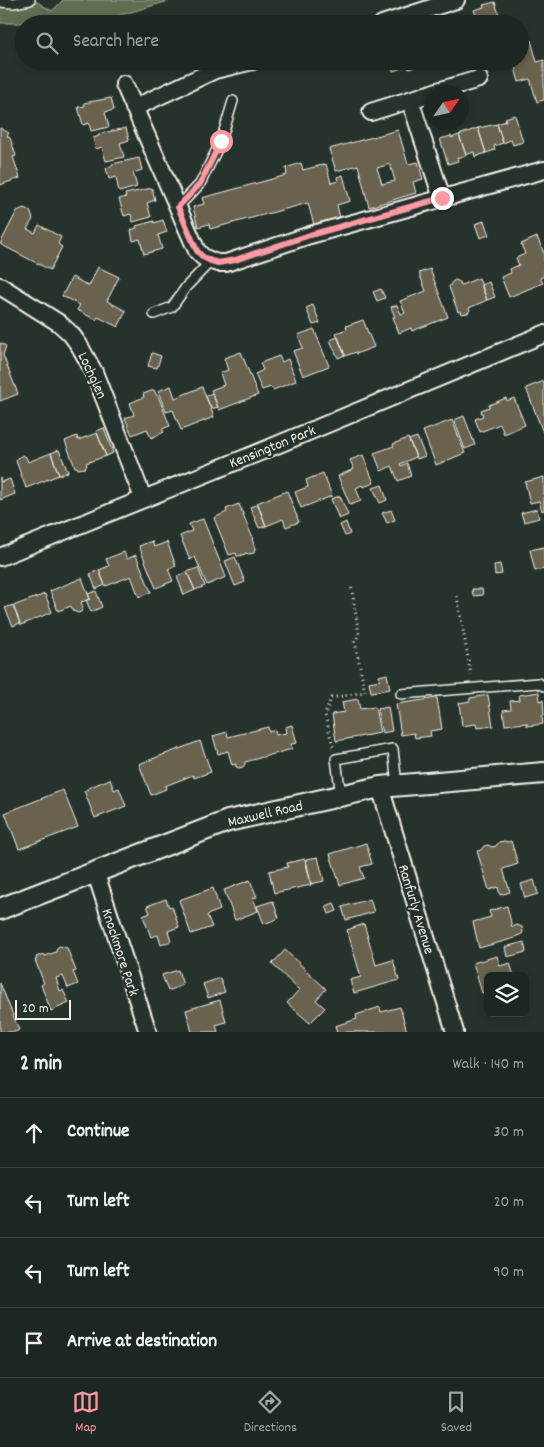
<!DOCTYPE html>
<html lang="en">
<head>
<meta charset="utf-8">
<style>
  body { margin:0; font-family:Dekko,sans-serif; background:#29322f; color:#f1f3f6 }
  .controls { position:absolute; right:15px; bottom:15px; display:grid; overflow:hidden; border-radius:8px; box-shadow:0 2px 8px #0003 }
  .controls button { width:45px; height:45px; display:grid; place-items:center; padding:0; border:0; border-bottom:1px solid #3a4340; background:#1c2622; color:#f1f3f6; font:25px sans-serif }
  .compass { position:absolute; left:424px; top:85px; width:45px; height:45px; border-radius:50%; background:#1c2622; box-shadow:0 2px 8px #0003; rotate:56deg }
  .scale { position:absolute; left:15px; bottom:12px; width:56px; box-sizing:border-box; padding-left:5px; border:2px solid #f4f1e8; border-top:0; font-size:14px; line-height:18px; white-space:nowrap; color:#f4f1e8; -webkit-text-stroke:4px #26332d; paint-order:stroke }
  .stop { position:absolute; width:15px; height:15px; margin:-11px; border:4px solid #ff9aa2; border-radius:50%; background:#fff }
  .stop.end { background:#ff9aa2; border-color:#fff; box-shadow:0 1px 5px #0008 }
  .list { margin:0; padding:0; list-style:none }
  h2 { display:flex; justify-content:space-between; align-items:center; height:65px; margin:0; padding:0 20px; font-size:21px }
  h2 small { font-size:16px; font-weight:400; color:#a0a5a5 }
  .list li { display:grid; grid-template-columns:32px 1fr auto; gap:15px; align-items:center; box-sizing:border-box; height:70px; padding:0 20px; border-top:1px solid #3a4340 }
  .list b { display:block; font-size:19px; white-space:nowrap }
  .list em { font-size:16px; font-style:normal; color:#a0a5a5 }
  .icon { flex:none; width:28px; height:28px; fill:none; stroke:currentColor; stroke-width:2; stroke-linecap:round; stroke-linejoin:round }
  .map { position:relative; flex:none; width:544px; height:1032px; overflow:hidden }
  .search { position:absolute; background:#1c2622; box-shadow:0 2px 8px #0003; left:15px; right:15px; top:15px; height:55px; display:flex; align-items:center; gap:12px; box-sizing:border-box; padding:0 18px; border-radius:28px; color:#a0a5a5; font-size:19px }
  .sheet { height:345px; background:#1c2622 }
  nav { display:flex; justify-content:space-around; align-items:center; box-sizing:border-box; height:70px; border-top:1px solid #3a4340; background:#1c2622; font-size:14px; color:#a0a5a5 }
  nav a { display:grid; justify-items:center; gap:2px }
  nav .on { color:#ff9aa2 }
  .map>svg:first-child { display:block }
  .green { fill:#5e6e51; stroke:#a9b09c }
  .building { fill:#676250; stroke:#f4f1e8; fill-rule:evenodd }
  .lines { fill:none; stroke-linecap:round; stroke-linejoin:round }
  .service-casing { stroke:#f4f1e8; stroke-width:12 }
  .minor-casing { stroke:#f4f1e8; stroke-width:20 }
  .tertiary-casing { stroke:#f4f1e8; stroke-width:24 }
  .path { stroke:#f4f1e8; stroke-width:3; stroke-dasharray:1 4; stroke-linecap:butt }
  .service { stroke:#26332d; stroke-width:9 }
  .minor { stroke:#26332d; stroke-width:16 }
  .tertiary { stroke:#26332d; stroke-width:20 }
  .route { stroke:#ff9aa2; stroke-width:6 }
  .labels { text-anchor:middle; stroke-width:4.5; stroke-linejoin:round; paint-order:stroke }
  .street-label { font-size:15px; fill:#f4f1e8; stroke:#26332d }
</style>
</head>
<body>
<div class="map">
<svg width="544" height="1032" viewBox="0 0 544 1032">
  <rect width="100%" height="100%" fill="#26332d"/>
  <filter id="ink" filterUnits="userSpaceOnUse"><feTurbulence type="fractalNoise" baseFrequency=".02" numOctaves="2"/><feDisplacementMap in="SourceGraphic" scale="10" xChannelSelector="R" yChannelSelector="G"/><feConvolveMatrix kernelMatrix="1 2 1 2 8 2 1 2 1" color-interpolation-filters="sRGB"/></filter>
  <g filter="url(#ink)">
    <path class="green" d="M0,0H34L52,11L63,0H172L93,23H0Z"/>
    <path class="building" d="M495,2L502,24H479L474,10L484,7L483,5Z
      M531,40L537,62L544,60V100L537,102L530,79L519,82L513,61H520V43Z
      M390,61H421L422,65L409,69L408,66L393,71Z
      M111,98L114,110L105,112L109,127L91,131L89,123L83,125L78,107L85,106L84,103Z
      M515,115L523,142L513,145L511,140L503,143L497,124L506,121L505,118Z
      M497,124L503,143L494,146L495,150L486,153L478,128Z
      M0,128L9,133L7,136L10,138L16,156L13,157L20,178L0,185Z
      M126,128L129,140L120,143L124,157L106,161L102,147L96,149L93,138L99,136V134Z
      M478,128L486,153L475,157L474,152L466,155L459,135Z
      M398,130L408,164L418,162L423,179L413,182L416,193L369,207L358,165L336,171L329,149ZM390,164L395,181L382,184L377,168Z
      M459,135L466,155L457,158L458,161L448,164L440,139L451,136V138Z
      M139,158L142,170L133,173L137,187L119,192L116,177L109,179L106,168L112,166V164Z
      M301,163L303,170L326,164L331,183L338,181L337,177L343,175L350,201L337,205L340,218L314,225L308,203L210,229L209,224L198,227L193,207L204,204L202,198L287,175L286,168Z
      M152,188L155,200L147,203L151,217L133,222L131,214L124,216L119,199L126,197L125,194Z
      M24,208L30,211L33,219L27,229L35,233L39,225L61,237L58,244L62,247L50,270L0,244L17,211Z
      M163,220L167,232L158,235L162,249L144,254L140,239L133,241L131,230L137,228L136,226L154,221V223Z
      M484,221L489,235L480,238L475,224Z
      M537,237L544,253V276L540,278L543,283L509,297L501,277L511,273L510,269L519,265L516,258L525,254L521,244Z
      M98,267L119,277L107,301L126,311L118,327L98,317L96,320L77,310L80,305L62,296L72,277L89,286Z
      M430,269L448,317L412,331L411,328L399,333L393,317H395L391,307L397,305L401,314L405,313L400,301L426,291L419,273Z
      M479,278L487,300L469,308L470,310L468,313L461,314L460,311L458,312L449,287L452,282L455,280L460,282L461,285Z
      M489,282L495,297L487,300L481,285Z
      M381,289L385,298L377,301L373,292Z
      M313,305L320,323L313,325L306,308Z
      M363,320L374,347L356,354V352L345,356L336,333L347,329L346,326Z
      M314,329L329,366L303,376L293,351L303,348L298,335Z
      M338,337L345,355L338,358L330,340Z
      M0,343L6,346L3,355L18,394L0,401Z
      M241,352L258,395L219,410L211,390L224,385L220,373L228,370L224,358Z
      M152,353L161,356L157,368L148,366Z
      M279,356L282,362L288,359L296,381L273,390L271,387L262,390L255,374L263,370L260,363Z
      M544,381V435L526,388Z
      M171,386L175,398L202,387L214,417L181,430L173,410L166,412L158,391Z
      M154,390L157,396H158L170,426L162,429L164,432L151,438L147,429L132,435L125,418L134,415L130,403L144,397L143,394Z
      M212,393L218,407L211,409L206,396Z
      M506,398L507,401L514,398L525,425L504,434L500,424L480,432L475,419L483,416L481,410L489,407V405Z
      M464,416L475,445L465,449L454,420Z
      M452,420L465,453L436,465L423,431Z
      M104,428L113,453L106,456L96,431Z
      M97,433L106,456L86,463L87,466L85,468L78,469L77,467H75L65,441L77,436L78,440Z
      M417,437L425,456L417,459L409,440Z
      M408,438L416,457L400,464L401,466L407,463L411,476L398,481L392,466L381,471L374,453L394,446L393,444Z
      M59,450L68,472L59,475L51,453Z
      M51,453L59,475L26,488L16,461L19,457L23,455L26,457L28,462Z
      M363,455L374,483L363,487L362,485L356,488L361,501L350,505L338,476L354,469L350,460Z
      M323,473L332,496L301,508L295,492L308,487L306,480Z
      M544,477V510L542,511L539,501L530,503L525,482Z
      M0,478L1,482L10,479L15,494L0,500Z
      M382,485L387,500L380,503L373,488Z
      M287,491L299,522L286,527L283,519L266,526L257,503Z
      M340,496L348,515L339,519L331,499Z
      M239,504L253,539H252L255,548L254,553L249,554L245,553V554L239,556H237L236,553L229,555L214,518L227,512L226,509Z
      M258,504L266,526L259,528L250,507Z
      M537,509L539,518L524,522L521,513Z
      M391,510L395,520L387,523L382,513Z
      M203,519L226,577L207,585L195,557L190,560L180,536L192,531L189,524Z
      M346,522L350,534L345,536L340,525Z
      M152,541L154,547L167,542L176,566L168,569L173,581L156,588L139,546Z
      M544,547V569L535,571L530,550Z
      M124,552L127,559L136,555L151,592L139,597L131,576L106,586L105,585L99,570L109,566L106,559Z
      M235,557L245,582L235,586L225,561Z
      M500,564L502,574L495,575L494,565Z
      M198,568L205,586L195,590L187,572Z
      M99,570L105,585L96,589L90,574Z
      M187,572L195,590L184,595L177,577Z
      M82,578L90,599L81,602L83,607L81,612L78,613L73,611L71,606L58,611L50,591Z
      M472,589H482L483,595L473,596Z
      M96,591L102,607L91,612L86,600L90,599L88,594Z
      M45,594L52,612L21,625L13,606Z
      M13,605L20,623L13,626L5,608Z
      M387,674L390,689L371,692L369,682L380,680L379,676Z
      M539,692L540,701L543,700L544,716H542L543,724L527,726V723L505,725L503,710L511,709L510,701L520,700L519,695Z
      M488,695L493,726L477,728L476,724L462,726L459,703L470,701V698Z
      M437,698L442,729L430,731L431,736L415,738L414,733L401,735L396,704Z
      M358,699L360,709L375,707L380,733L336,741L332,714L344,712L342,702Z
      M388,707L392,731L382,733L377,709Z
      M292,725L297,743L291,744L292,749L245,762V764L243,767L239,768L236,767V764L232,765L228,751L218,754L213,736L227,732L228,737L268,727L269,732L275,730L276,735L286,733L285,727Z
      M200,741L211,772L194,778L193,775L165,786L166,789L151,795L139,764Z
      M110,779L114,790L119,788L126,806L95,818L84,791L88,789V788Z
      M63,790L78,827L19,849L5,813Z
      M504,841L508,842L511,841L518,864L503,869L510,892L500,895L498,887L489,890L477,851L481,850L484,846L488,845L492,847L496,846L499,842Z
      M366,843L372,864L360,867L364,878L340,885L330,854Z
      M318,857L324,881L311,884L306,859Z
      M305,859L311,885L274,893L269,871L288,867L287,863Z
      M250,880L257,897L253,898L258,911L235,920L224,890Z
      M534,880L538,894L525,898L521,884Z
      M213,888L220,910L207,915L212,927L191,934L179,900Z
      M166,899L169,907L172,906L179,927L168,931L171,941L161,945L158,935L151,937L143,916L150,913L147,906Z
      M370,899L374,912L346,920L342,907Z
      M273,901L279,918L264,924L257,906Z
      M334,903L337,911L329,914L326,906Z
      M507,906L512,927L517,925L522,927L523,932L522,934L515,937V938L479,948L473,922L491,917L489,911Z
      M364,924L376,965L393,960L399,980L354,993L350,980L361,977L347,930Z
      M524,942L526,952L507,957L505,947Z
      M59,946L67,948L76,971L73,972L78,984L68,988L63,976L56,978L60,991L63,990L69,1003L51,1011L41,985L44,983L35,960L37,959L36,957L44,954L45,956L56,952V949Z
      M285,950L326,989L316,1000L325,1008L310,1023L287,1003L299,990L272,964Z
      M497,956L500,966L510,963L514,976H488V991L482,993L473,963Z
      M178,970L183,985L168,991L162,975Z
      M220,978L225,992L208,998L203,984Z
      M0,983L19,1030L15,1032H0Z
      M220,1000L226,1022L216,1025L218,1032H192L186,1010Z
      M380,1007L381,1012L400,1007L407,1032H337L335,1026L357,1019L356,1015Z"/>
    <g class="lines">
      <defs>
        <path id="service" d="M0,2L13,3L30,0
          M178,207L200,184L221,141L233,101
          M154,314L172,307L186,287L211,261
          M401,694L538,683L544,686
          M341,796L336,759L393,749L397,785"/>
        <path id="minor" d="M382,24L456,0
          M124,84L197,251L203,257L211,261L218,263H226L310,235L544,170
          M434,92L479,79
          M410,100L442,198
          M134,108L215,70L253,61
          M371,112L432,93
          M0,286L59,323L71,334L79,345L94,372L143,498
          M0,557L255,454L544,334
          M380,787L455,1032
          M95,871L148,1032"/>
        <path id="tertiary" d="M0,909L228,821L380,787L544,773"/>
      </defs>
      <use href="#service" class="service-casing"/>
      <use href="#minor" class="minor-casing"/>
      <use href="#tertiary" class="tertiary-casing"/>
      <path class="path" d="M457,596L471,675
        M333,746L325,715L331,698L365,692L355,642L359,634L351,585"/>
      <use href="#service" class="service"/>
      <use href="#minor" class="minor"/>
      <use href="#tertiary" class="tertiary"/>
    </g>
  </g>
  <g class="lines" filter="url(#ink)">
    <path class="route" d="M221,141L200,184L178,207L197,251L203,257L211,261L218,263L235,260L310,235L442,198"/>
  </g>
  <g class="labels">
    <g class="street-label">
      <text transform="translate(93 375) rotate(65)" y="5">Lochglen</text>
      <text transform="translate(272 446) rotate(-22)" y="5">Kensington Park</text>
      <text transform="translate(265 813) rotate(-13)" y="5">Maxwell Road</text>
      <text transform="translate(417 909) rotate(73)" y="5">Ranfurly Avenue</text>
      <text transform="translate(121 952) rotate(72)" y="5">Knockmore Park</text>
    </g>
  </g>
</svg>
<div class="controls">
<button><svg class="icon" aria-label="layers" viewBox="0 0 24 24"><path d="M12 4l9 5-9 5-9-5zM3 14l9 5 9-5"/></svg></button>
</div>
<svg class="compass" viewBox="-18 -18 36 36"><path d="M0-13l5 13h-10z" fill="#e53935"/><path d="M0 13l5-13h-10z" fill="#a0a5a5"/></svg>
<div class="scale">20 m</div>
<div class="stop" style="left:221px;top:141px"></div>
<div class="stop end" style="left:442px;top:198px"></div>
<div class="search"><svg class="icon" aria-label="search" viewBox="0 0 24 24"><circle cx="10" cy="10" r="6"/><path d="M15 15l6 6"/></svg>Search here</div>
</div>
<section class="sheet">
<h2>2 min<small>Walk · 140 m</small></h2>
<ul class="list">
<li><svg class="icon" aria-label="ahead" viewBox="0 0 24 24"><path d="M12 20V5M6 11l6-6 6 6"/></svg><div><b>Continue</b></div><em>30 m</em></li>
<li><svg class="icon" aria-label="left" viewBox="0 0 24 24"><path d="M17 20v-9H6M10 6l-5 5 5 5"/></svg><div><b>Turn left</b></div><em>20 m</em></li>
<li><svg class="icon" aria-label="left" viewBox="0 0 24 24"><path d="M17 20v-9H6M10 6l-5 5 5 5"/></svg><div><b>Turn left</b></div><em>90 m</em></li>
<li><svg class="icon" aria-label="arrive" viewBox="0 0 24 24"><path d="M6 21V4h12l-3 4 3 4H6"/></svg><div><b>Arrive at destination</b></div></li>
</ul>
</section>
<nav>
<a class="on"><svg class="icon" aria-label="map" viewBox="0 0 24 24"><path d="M3 6l6-2 6 2 6-2v14l-6 2-6-2-6 2zM9 4v14M15 6v14"/></svg>Map</a>
<a><svg class="icon" aria-label="directions" viewBox="0 0 24 24"><path d="M12 3l9 9-9 9-9-9zM9 14v-3h6M13 9l2 2-2 2"/></svg>Directions</a>
<a><svg class="icon" aria-label="saved" viewBox="0 0 24 24"><path d="M7 4h10v16l-5-4-5 4z"/></svg>Saved</a>
</nav>
</body>
</html>
